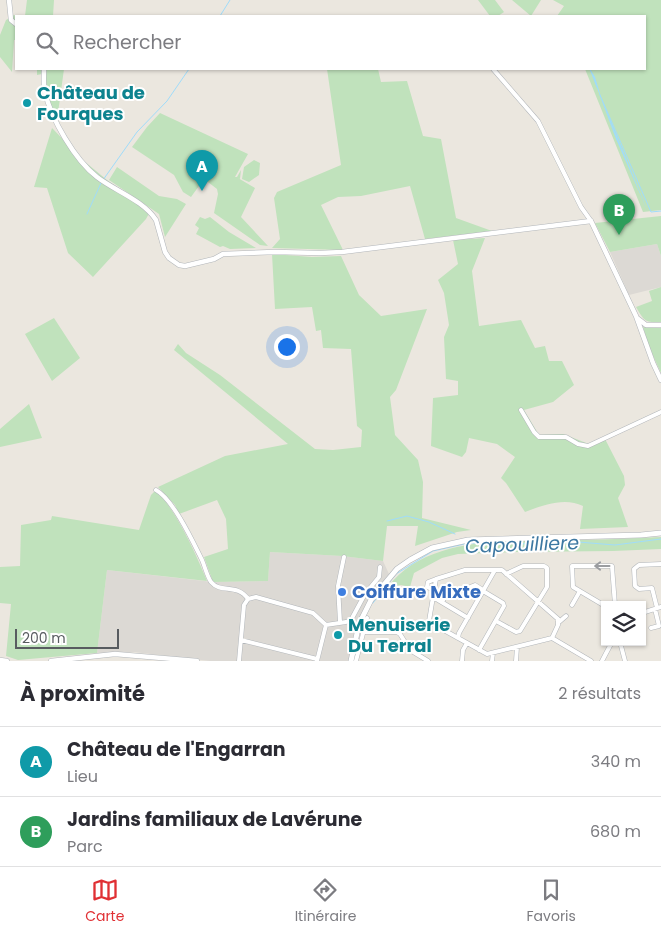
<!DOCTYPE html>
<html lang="fr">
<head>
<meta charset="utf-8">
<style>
  body { margin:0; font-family:Poppins,sans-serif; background:#f7f7f7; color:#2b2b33 }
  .controls { position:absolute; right:15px; bottom:15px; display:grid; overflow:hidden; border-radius:0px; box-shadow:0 1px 4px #0004 }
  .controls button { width:45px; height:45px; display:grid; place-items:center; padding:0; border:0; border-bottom:1px solid #e1e1e2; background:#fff; color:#2b2b33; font:25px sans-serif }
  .scale { position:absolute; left:15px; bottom:12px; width:104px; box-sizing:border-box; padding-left:5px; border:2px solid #585c60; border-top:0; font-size:14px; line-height:18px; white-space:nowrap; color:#585c60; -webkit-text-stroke:4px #fff; paint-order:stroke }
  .you { position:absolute; left:286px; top:346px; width:18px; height:18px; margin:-12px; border:4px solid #fff; border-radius:50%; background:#1a73e8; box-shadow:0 0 0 8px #1a73e833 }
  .badge { display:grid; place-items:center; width:32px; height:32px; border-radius:50%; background:#e03034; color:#fff; font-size:16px; font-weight:700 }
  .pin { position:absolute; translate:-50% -41px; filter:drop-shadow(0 1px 2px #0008) }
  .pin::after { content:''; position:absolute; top:26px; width:18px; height:15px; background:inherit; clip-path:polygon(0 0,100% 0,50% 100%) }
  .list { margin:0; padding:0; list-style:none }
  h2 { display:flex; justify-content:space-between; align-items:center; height:65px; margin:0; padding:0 20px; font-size:21px }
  h2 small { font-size:16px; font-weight:400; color:#7c7c81 }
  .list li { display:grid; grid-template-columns:32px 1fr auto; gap:15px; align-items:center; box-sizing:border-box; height:70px; padding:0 20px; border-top:1px solid #e1e1e2 }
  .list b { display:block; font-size:19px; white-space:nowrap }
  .list p { margin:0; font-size:16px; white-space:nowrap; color:#7c7c81 }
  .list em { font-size:16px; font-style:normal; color:#7c7c81 }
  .icon { flex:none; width:28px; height:28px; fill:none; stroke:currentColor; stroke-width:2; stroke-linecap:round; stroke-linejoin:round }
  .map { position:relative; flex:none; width:661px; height:661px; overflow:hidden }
  .search { position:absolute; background:#fff; box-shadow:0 1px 4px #0004; left:15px; right:15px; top:15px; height:55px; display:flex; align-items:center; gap:12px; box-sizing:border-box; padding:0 18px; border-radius:0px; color:#7c7c81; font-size:19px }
  .sheet { height:205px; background:#fff }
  nav { display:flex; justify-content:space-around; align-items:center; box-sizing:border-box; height:70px; border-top:1px solid #e1e1e2; background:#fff; font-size:14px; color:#7c7c81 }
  nav a { display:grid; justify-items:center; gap:2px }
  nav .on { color:#e03034 }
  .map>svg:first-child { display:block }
  .industrial { fill:#dcd9d4 }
  .green { fill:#c0e2bc }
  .water { fill:#a0dcfa }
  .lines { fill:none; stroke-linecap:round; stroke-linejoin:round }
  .stream { stroke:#a0dcfa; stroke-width:1 }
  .minor-casing { stroke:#b2b6ba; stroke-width:5 }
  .tertiary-casing { stroke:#b2b6ba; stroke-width:5.5 }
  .secondary-casing { stroke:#b1b5ba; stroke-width:6 }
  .minor { stroke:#fff; stroke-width:4 }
  .tertiary { stroke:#fff; stroke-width:4.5 }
  .secondary { stroke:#fff; stroke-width:5 }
  .oneway { stroke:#9b9da0 }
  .culture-dot { fill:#0f9aa8; stroke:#fff; stroke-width:2 }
  .shop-dot { fill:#3f7fe0; stroke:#fff; stroke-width:2 }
  .labels { text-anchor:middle; stroke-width:4; stroke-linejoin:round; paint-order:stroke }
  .culture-label { font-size:18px; font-weight:bold; fill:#0d838f; stroke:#fff; text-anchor:start }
  .shop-label { font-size:18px; font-weight:bold; fill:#366cbe; stroke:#fff; text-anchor:start }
  .water-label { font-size:19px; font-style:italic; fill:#3d78a2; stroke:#fff }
</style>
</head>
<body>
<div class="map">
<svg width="661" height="661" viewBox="0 0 661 661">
  <rect width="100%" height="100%" fill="#ebe7df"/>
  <path class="industrial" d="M657,244L661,256V287L629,295L610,252Z
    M270,552L342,556L383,561L389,574L370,597L358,622L350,661H210L134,652L97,653L107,570L213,582L268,581Z"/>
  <path class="green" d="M27,0H54L53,16H25Z
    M478,0H495L504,12L498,16H490Z
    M512,0H541L531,16Z
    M553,0H661V210L643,212L585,69H645V16H557L564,6Z
    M14,15L17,16L16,40H14L12,72L0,57V35L6,20Z
    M37,69H64L58,113L51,117L43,93L42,74L37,75Z
    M327,69H378L381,82L407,81L423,136L441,139L456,218L492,231L425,239L410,186L361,196L338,197L321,205L343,250L272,248L280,239L274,198L277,192L341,165Z
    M160,113L248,154L235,177H237L241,170L240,179L238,178L255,188L241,217L268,246L260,245L214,213L218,194L217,189L204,179L191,197L183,192L174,175L132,147L147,127Z
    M52,128L84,161L107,180L151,210L146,219L93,277L68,253L47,188L34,187Z
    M254,160L260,163L259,175L249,182L242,179L244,167Z
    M117,167L159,196L177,199L186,204L165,237L159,214L109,180Z
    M661,216V256L657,244L610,252L595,223Z
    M200,217L205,219L210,217L229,232L256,248L230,249L223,246L220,247L196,234L199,228L195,225Z
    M485,238L472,271L479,326L521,320L535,348L545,346L549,361H562L574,385L553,402L524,410L539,435L563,434L589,444L604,437L624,476L625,485L618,498L628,527L580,529L583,506C565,497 543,505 525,512L506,483L501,478L515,457L497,444L469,438L466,452L462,457L431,446L433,398L458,395V381L446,379L444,337L449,325L444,293L438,280L458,264L453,240Z
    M272,254L312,257L341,256L359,295L381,316L427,309L396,390L390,397L395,435L418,460L423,482L422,518L471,530L457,532L415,546L418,526H387L383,561L342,556L270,552L268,581L213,582L204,557L228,549L226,519L217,500L179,514L175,505L158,487L225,456L288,444L174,350L178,344L186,353L220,375L315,449L333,450L361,447L362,430L357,426L351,349L323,348L321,330L316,331L312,307L275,309Z
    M661,287V322C644,323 644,320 636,307L652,301L649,291Z
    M54,318L80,358L52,381L25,334Z
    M643,327L661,328V373L649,347Z
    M29,404L42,438L0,447V429Z
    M155,491C173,503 199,560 207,581L107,570L97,653L18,660L6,656L11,604L0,603V567L20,566L21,525L51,520L52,516L139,530L151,495Z
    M661,537V549L613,551L516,552L458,554L442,558L414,573L410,587L401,585L388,587C427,535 512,541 570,540C600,540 631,538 661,537Z"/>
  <path class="water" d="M590,69L595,77L601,97L648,212L616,139Z"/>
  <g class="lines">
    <path class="stream" d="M220,16L230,0
      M590,69L597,87
      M600,95L651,212L661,211
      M103,180L137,132L167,101L189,69
      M87,214L101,183
      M387,521L407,516L429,522L455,534
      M373,603L396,574L433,551L469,543L544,544L578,542L615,545L661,539"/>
    <defs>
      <path id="minor" d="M493,69L538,121L581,207L591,221
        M521,410L534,432L539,437H566L578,444L588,446L661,412
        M156,490C173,499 193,542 202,560C205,567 207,576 211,582C221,594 237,583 248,599
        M465,570H502L558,619V625L552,638L487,654L431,623L429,621L436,579Z
        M434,590L427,587L428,582L436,579
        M433,597L468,618
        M248,599L256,597L313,613L326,625
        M442,602L447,593H455L475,585L483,590
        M572,605L580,591
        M605,606L573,587L572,566H612L615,605
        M657,608L652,588L639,589L635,586L634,569L639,565L661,564
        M642,613L661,607
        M496,621L516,632L520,631L547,587V568L544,566H523L506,574
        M340,622L338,586L344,557
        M559,622L566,616
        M326,625L346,622L351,620L365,594L379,577L380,567
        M651,628L659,626L655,609
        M362,632H397L400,634L410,650L428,661
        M458,638L459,633L495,570
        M552,638L591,661
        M241,640L317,659
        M620,642L625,661
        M479,650L504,606L503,603L483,591
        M239,661L244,605L248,599
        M317,661L326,625
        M356,661L367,618
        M462,661L463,650L467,643
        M492,661L493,653
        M516,661L517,647
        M602,661L612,642"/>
      <path id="tertiary" d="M9,0L11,20L16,24
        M44,69C44,76 43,85 45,92C51,119 75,160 97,177C115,191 143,200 156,220L165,252L169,258L179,265L185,266L214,259L223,254L274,252L320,253L342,252L591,221L636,316L653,363L661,380
        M637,318L646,325H661
        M0,660L7,661
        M51,661L115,654L197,661"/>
      <path id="secondary" d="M351,661L359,624L371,600L397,569L410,560L432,548L468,540L641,535L661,533"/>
    </defs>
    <use href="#minor" class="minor-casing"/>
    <use href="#tertiary" class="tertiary-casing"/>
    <use href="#secondary" class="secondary-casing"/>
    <use href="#minor" class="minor"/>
    <use href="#tertiary" class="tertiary"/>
    <use href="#secondary" class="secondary"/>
  </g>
  <defs><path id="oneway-shaft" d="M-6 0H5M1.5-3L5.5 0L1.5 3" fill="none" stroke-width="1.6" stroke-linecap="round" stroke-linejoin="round" transform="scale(1.25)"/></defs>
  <use class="oneway" href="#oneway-shaft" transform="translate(602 566) rotate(-180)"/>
  <g class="culture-dot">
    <circle cx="27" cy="103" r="5"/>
    <circle cx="338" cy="635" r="5"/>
  </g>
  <circle class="shop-dot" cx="342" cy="592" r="5"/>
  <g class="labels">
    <g class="culture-label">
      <text x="37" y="99">Château de<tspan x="37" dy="21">Fourques</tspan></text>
      <text x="348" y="631">Menuiserie<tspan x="348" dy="21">Du Terral</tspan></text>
    </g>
    <g class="shop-label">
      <text x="352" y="598">Coiffure Mixte</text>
    </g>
    <g class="water-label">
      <text transform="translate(522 544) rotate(-2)" y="7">Capouilliere</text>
    </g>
  </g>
</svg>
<div class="controls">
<button><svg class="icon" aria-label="layers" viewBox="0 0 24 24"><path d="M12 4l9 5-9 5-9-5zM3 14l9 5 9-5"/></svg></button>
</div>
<div class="scale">200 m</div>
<div class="you"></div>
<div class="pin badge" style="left:202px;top:191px;background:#0f9aa8">A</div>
<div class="pin badge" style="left:619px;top:235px;background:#2e9e5b">B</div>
<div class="search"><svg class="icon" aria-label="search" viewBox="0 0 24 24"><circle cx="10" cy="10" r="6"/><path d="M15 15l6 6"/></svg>Rechercher</div>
</div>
<section class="sheet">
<h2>À proximité<small>2 résultats</small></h2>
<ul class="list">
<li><span class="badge" style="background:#0f9aa8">A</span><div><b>Château de l'Engarran</b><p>Lieu</p></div><em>340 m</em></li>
<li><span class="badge" style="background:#2e9e5b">B</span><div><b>Jardins familiaux de Lavérune</b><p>Parc</p></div><em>680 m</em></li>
</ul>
</section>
<nav>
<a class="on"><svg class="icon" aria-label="map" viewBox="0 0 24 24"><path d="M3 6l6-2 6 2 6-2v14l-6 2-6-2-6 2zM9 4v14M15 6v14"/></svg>Carte</a>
<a><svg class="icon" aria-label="directions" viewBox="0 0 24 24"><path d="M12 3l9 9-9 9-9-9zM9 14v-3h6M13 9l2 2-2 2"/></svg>Itinéraire</a>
<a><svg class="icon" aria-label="saved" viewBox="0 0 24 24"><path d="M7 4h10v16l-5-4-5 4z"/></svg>Favoris</a>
</nav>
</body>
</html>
